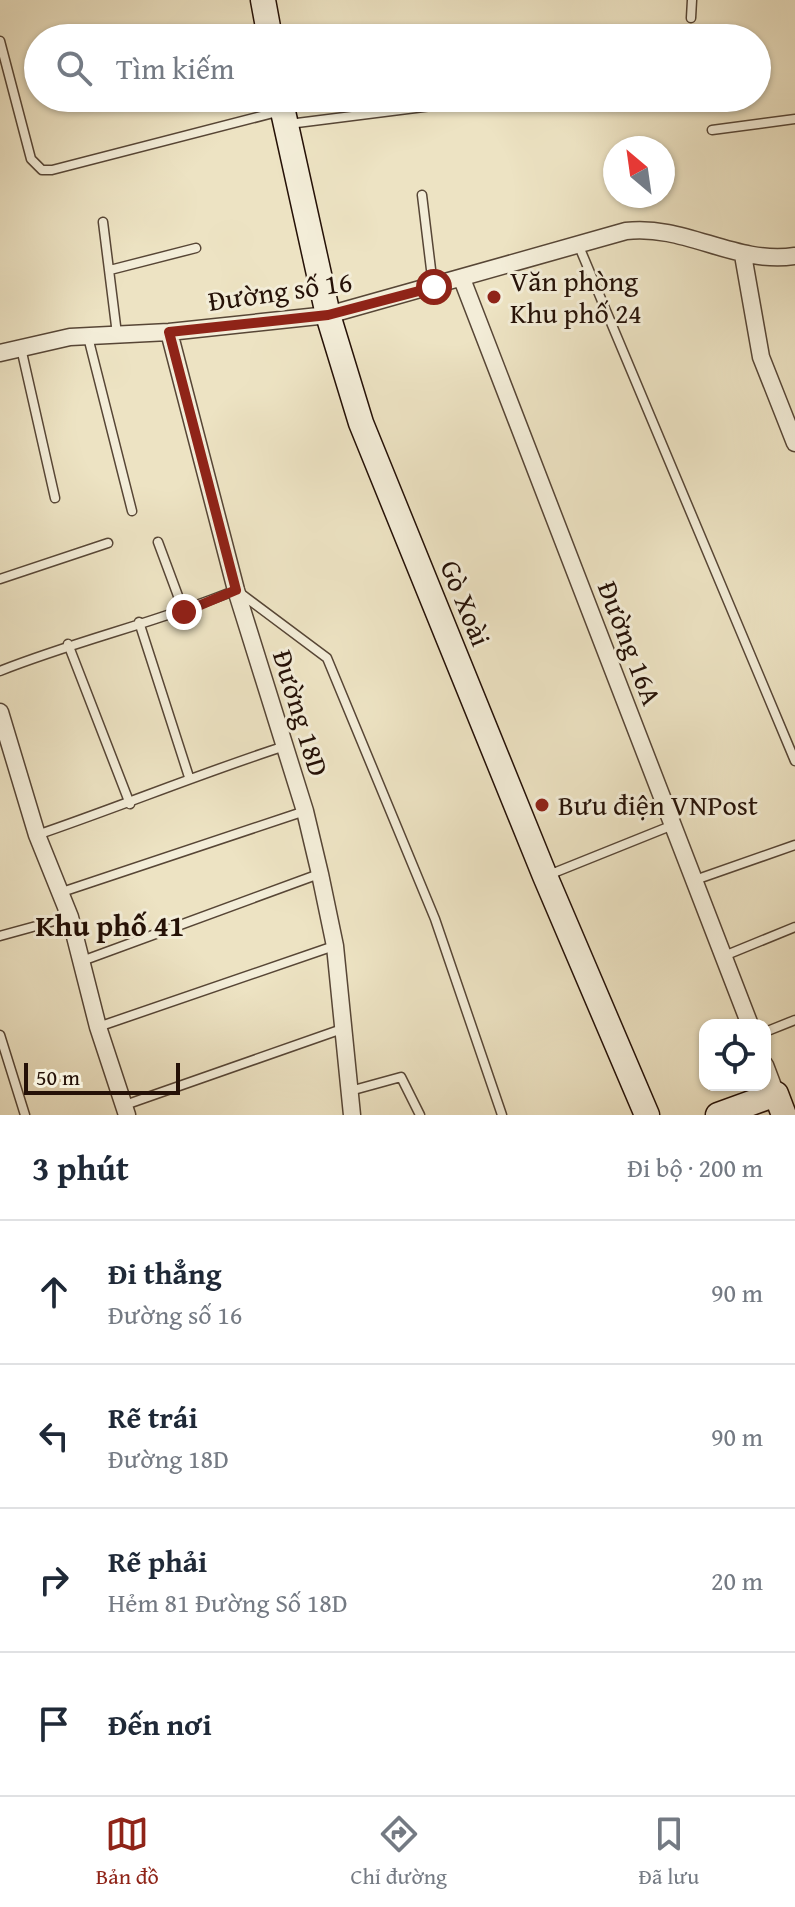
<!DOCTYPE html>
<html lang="vi">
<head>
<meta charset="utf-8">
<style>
  body { margin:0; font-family:"Gentium Book Plus",serif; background:#f6f6f7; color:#1f2937 }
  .controls { position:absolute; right:24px; bottom:24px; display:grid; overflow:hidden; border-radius:16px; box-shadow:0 2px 6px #0004 }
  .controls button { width:72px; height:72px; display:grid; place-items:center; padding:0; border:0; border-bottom:2px solid #e0e1e3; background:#fff; color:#1f2937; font:40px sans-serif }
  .compass { position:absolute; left:603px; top:136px; width:72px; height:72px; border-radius:50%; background:#fff; box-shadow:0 2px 6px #0004; rotate:331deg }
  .scale { position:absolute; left:24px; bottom:20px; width:156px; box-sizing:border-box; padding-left:8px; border:4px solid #251107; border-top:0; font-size:22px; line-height:28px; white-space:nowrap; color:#251107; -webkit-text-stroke:6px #f3edd8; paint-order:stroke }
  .stop { position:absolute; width:24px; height:24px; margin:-18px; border:6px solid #8f2418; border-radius:50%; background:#fff }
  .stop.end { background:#8f2418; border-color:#fff; box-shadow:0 2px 8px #0008 }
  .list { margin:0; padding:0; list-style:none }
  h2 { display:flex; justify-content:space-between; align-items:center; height:104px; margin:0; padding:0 32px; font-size:34px }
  h2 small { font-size:26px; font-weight:400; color:#747a83 }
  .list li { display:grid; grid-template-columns:52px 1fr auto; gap:24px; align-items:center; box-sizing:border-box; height:144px; padding:0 32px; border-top:2px solid #e0e1e3 }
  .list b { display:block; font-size:30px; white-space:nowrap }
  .list p { margin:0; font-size:26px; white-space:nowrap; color:#747a83 }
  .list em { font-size:26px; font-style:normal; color:#747a83 }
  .icon { flex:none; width:44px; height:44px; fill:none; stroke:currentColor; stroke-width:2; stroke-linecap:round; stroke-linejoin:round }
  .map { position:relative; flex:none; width:795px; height:1115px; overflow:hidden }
  .search { position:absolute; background:#fff; box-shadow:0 2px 6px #0004; left:24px; right:24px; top:24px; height:88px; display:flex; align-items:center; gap:20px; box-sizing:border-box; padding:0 28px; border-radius:44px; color:#747a83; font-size:30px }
  .sheet { height:680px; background:#fff }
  nav { display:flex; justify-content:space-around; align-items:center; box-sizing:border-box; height:112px; border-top:2px solid #e0e1e3; background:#fff; font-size:22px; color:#747a83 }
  nav a { display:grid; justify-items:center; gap:4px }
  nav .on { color:#8f2418 }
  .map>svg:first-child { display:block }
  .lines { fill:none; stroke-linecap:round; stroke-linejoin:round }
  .lane-casing { stroke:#574636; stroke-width:11 }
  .street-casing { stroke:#574636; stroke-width:19 }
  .secondary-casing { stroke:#251107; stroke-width:27 }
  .lane { stroke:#f3edd8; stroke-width:8 }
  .street { stroke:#f3edd8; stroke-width:16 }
  .secondary { stroke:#f3edd8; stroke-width:24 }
  .route { stroke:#8f2418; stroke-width:10 }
  .poi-dot { fill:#8f2418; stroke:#f3edd8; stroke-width:3 }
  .labels { text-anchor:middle; stroke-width:6; stroke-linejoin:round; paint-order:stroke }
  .poi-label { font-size:28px; fill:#251107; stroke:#f3edd8; text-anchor:start }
  .street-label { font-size:28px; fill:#251107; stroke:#f3edd8 }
  .neighbourhood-label { font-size:30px; font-weight:bold; fill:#251107; stroke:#f3edd8 }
</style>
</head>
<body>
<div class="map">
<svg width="795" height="1115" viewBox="0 0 795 1115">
  <rect width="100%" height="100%" fill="#ede3c3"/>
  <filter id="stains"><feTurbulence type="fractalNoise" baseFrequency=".0025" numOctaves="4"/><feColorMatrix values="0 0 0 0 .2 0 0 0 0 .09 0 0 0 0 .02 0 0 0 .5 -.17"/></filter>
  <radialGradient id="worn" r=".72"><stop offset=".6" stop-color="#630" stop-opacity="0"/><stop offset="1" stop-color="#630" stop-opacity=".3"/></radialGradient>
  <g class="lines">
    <defs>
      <path id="lane" d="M691,18L692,0
        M0,41L31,159L42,170H52L281,111
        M289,124L495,98
        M712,130L795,119
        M422,195L433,286
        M103,222L117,334
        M578,244L795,761
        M110,270L196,248
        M88,337L132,511
        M21,348L55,498
        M158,542L184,612
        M0,579L108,543
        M139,622L189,777
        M68,644L130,804
        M0,671C78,640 159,622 236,590L327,658L435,919L502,1115
        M37,835C119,807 199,774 282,747
        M546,876L673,825
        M695,880L795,845
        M62,892L305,811
        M0,936L69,917
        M724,956L795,927
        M82,961L319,874
        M98,1027L334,946
        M765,1032L795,1020
        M0,1035L25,1115
        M350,1091L401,1077L420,1115
        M125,1105L342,1029"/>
      <path id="street" d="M743,255L761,357L795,443
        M462,279L750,1025
        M169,332L236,590L305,811L320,874L335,946L352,1115
        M0,353L70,337L169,332L328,315L626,231C685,224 735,265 795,256
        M0,712L37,835L70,917L98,1027L127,1115
        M765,1065L776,1094"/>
      <path id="secondary" d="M263,0L270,38
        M280,98L328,315L361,423L545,876L647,1115
        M718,1115L776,1094L784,1115"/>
    </defs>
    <use href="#lane" class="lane-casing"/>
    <use href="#street" class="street-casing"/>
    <use href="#secondary" class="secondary-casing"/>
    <use href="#lane" class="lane"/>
    <use href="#street" class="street"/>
    <use href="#secondary" class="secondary"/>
  </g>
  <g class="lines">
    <path class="route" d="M184,612L236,590L169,332L328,315L434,287"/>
  </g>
  <g class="poi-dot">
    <circle cx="494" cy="297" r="8"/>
    <circle cx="542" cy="805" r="8"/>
  </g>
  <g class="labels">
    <g class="poi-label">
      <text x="510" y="291">Văn phòng<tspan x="510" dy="32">Khu phố 24</tspan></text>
      <text x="558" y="815">Bưu điện VNPost</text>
    </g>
    <g class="street-label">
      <text transform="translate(280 291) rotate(-8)" y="10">Đường số 16</text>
      <text transform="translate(466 603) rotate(68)" y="10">Gò Xoài</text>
      <text transform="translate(630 643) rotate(69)" y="10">Đường 16A</text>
      <text transform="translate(301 713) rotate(73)" y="10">Đường 18D</text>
    </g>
    <g class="neighbourhood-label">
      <text x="110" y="936">Khu phố 41</text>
    </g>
  </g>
  <rect width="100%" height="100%" filter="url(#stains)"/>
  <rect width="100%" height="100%" fill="url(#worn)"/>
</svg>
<div class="controls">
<button><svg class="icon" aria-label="locate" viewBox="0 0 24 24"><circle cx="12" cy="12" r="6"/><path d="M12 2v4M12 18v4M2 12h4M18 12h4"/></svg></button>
</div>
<svg class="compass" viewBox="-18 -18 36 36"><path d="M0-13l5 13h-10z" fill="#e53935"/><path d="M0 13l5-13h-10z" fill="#747a83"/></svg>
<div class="scale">50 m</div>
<div class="stop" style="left:434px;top:287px"></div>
<div class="stop end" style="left:184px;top:612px"></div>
<div class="search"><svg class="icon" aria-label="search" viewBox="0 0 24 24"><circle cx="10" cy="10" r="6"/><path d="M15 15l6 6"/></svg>Tìm kiếm</div>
</div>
<section class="sheet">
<h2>3 phút<small>Đi bộ · 200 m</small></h2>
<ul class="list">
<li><svg class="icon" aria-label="ahead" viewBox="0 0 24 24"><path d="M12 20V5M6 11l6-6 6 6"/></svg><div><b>Đi thẳng</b><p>Đường số 16</p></div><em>90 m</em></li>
<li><svg class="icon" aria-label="left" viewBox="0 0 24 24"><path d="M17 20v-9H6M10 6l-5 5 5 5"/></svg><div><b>Rẽ trái</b><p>Đường 18D</p></div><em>90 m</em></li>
<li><svg class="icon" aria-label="right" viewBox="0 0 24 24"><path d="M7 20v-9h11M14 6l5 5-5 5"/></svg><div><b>Rẽ phải</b><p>Hẻm 81 Đường Số 18D</p></div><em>20 m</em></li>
<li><svg class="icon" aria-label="arrive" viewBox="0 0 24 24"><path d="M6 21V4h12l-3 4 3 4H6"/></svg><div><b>Đến nơi</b></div></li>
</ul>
</section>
<nav>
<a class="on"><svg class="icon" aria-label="map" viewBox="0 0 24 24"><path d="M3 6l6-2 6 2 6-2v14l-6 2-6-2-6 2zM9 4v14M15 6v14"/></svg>Bản đồ</a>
<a><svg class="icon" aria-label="directions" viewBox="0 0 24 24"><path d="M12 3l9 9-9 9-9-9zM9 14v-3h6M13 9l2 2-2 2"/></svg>Chỉ đường</a>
<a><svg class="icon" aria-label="saved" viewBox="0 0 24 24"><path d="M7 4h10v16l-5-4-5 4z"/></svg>Đã lưu</a>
</nav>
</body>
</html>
